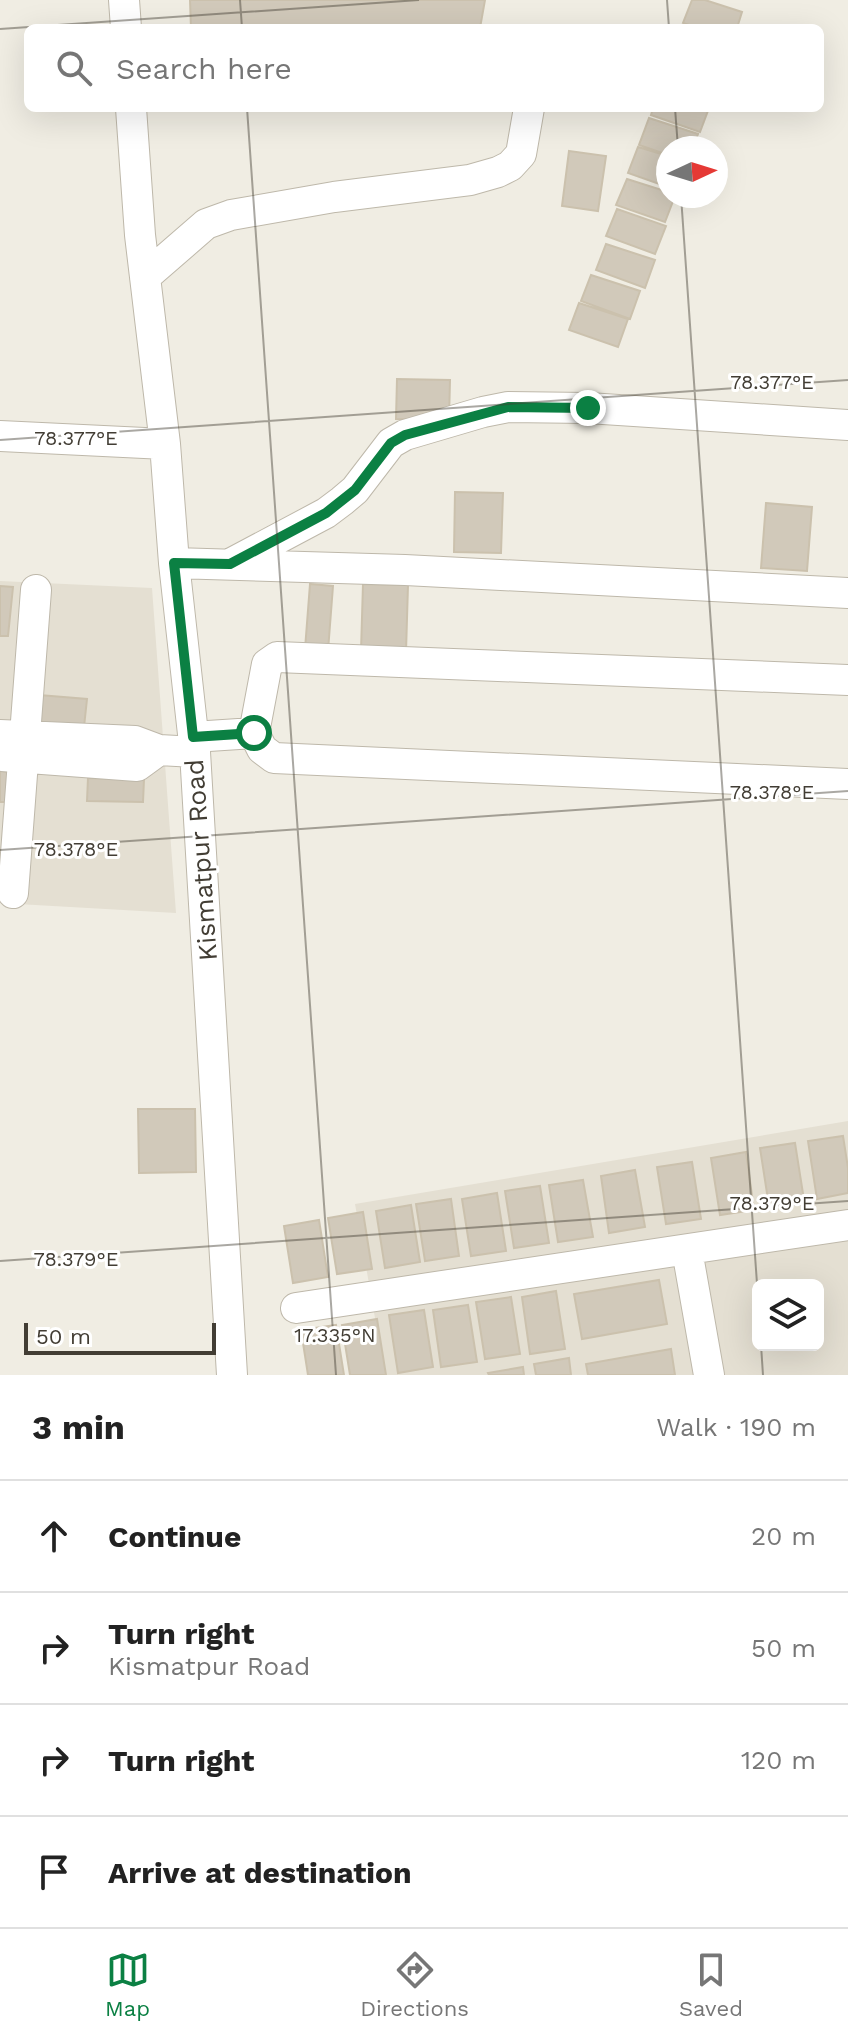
<!DOCTYPE html>
<html lang="en">
<head>
<meta charset="utf-8">
<style>
  body { margin:0; font-family:"Work Sans",sans-serif; background:#f2f2f2; color:#222 }
  .controls { position:absolute; right:24px; bottom:24px; display:grid; overflow:hidden; border-radius:12px; box-shadow:0 8px 32px #0002 }
  .controls button { width:72px; height:72px; display:grid; place-items:center; padding:0; border:0; border-bottom:2px solid #e0e0e0; background:#fff; color:#222; font:40px sans-serif }
  .compass { position:absolute; left:656px; top:136px; width:72px; height:72px; border-radius:50%; background:#fff; box-shadow:0 8px 32px #0002; rotate:86deg }
  .scale { position:absolute; left:24px; bottom:20px; width:192px; box-sizing:border-box; padding-left:8px; border:4px solid #423d34; border-top:0; font-size:22px; line-height:28px; white-space:nowrap; color:#423d34; -webkit-text-stroke:6px #fff; paint-order:stroke }
  .stop { position:absolute; width:24px; height:24px; margin:-18px; border:6px solid #0b8043; border-radius:50%; background:#fff }
  .stop.end { background:#0b8043; border-color:#fff; box-shadow:0 2px 8px #0008 }
  .list { margin:0; padding:0; list-style:none }
  h2 { display:flex; justify-content:space-between; align-items:center; height:104px; margin:0; padding:0 32px; font-size:34px }
  h2 small { font-size:26px; font-weight:400; color:#767676 }
  .list li { display:grid; grid-template-columns:52px 1fr auto; gap:24px; align-items:center; box-sizing:border-box; height:112px; padding:0 32px; border-top:2px solid #e0e0e0 }
  .list b { display:block; font-size:30px; white-space:nowrap }
  .list p { margin:0; font-size:26px; white-space:nowrap; color:#767676 }
  .list em { font-size:26px; font-style:normal; color:#767676 }
  .icon { flex:none; width:44px; height:44px; fill:none; stroke:currentColor; stroke-width:2; stroke-linecap:round; stroke-linejoin:round }
  .map { position:relative; flex:none; width:848px; height:1375px; overflow:hidden }
  .search { position:absolute; background:#fff; box-shadow:0 8px 32px #0002; left:24px; right:24px; top:24px; height:88px; display:flex; align-items:center; gap:20px; box-sizing:border-box; padding:0 28px; border-radius:12px; color:#767676; font-size:30px }
  .sheet { height:552px; background:#fff }
  nav { display:flex; justify-content:space-around; align-items:center; box-sizing:border-box; height:112px; border-top:2px solid #e0e0e0; background:#fff; font-size:22px; color:#767676 }
  nav a { display:grid; justify-items:center; gap:4px }
  nav .on { color:#0b8043 }
  .map>svg:first-child { display:block }
  .residential { fill:#e4dfd2; fill-rule:evenodd }
  .building { fill:#d1c9ba; stroke:#cbc1ad; stroke-width:2 }
  .lines { fill:none; stroke-linecap:round; stroke-linejoin:round }
  .minor-casing { stroke:#beb8aa; stroke-width:32 }
  .minor { stroke:#fff; stroke-width:30 }
  .route { stroke:#0b8043; stroke-width:10 }
  .ticks { fill:none; stroke:#423d34; stroke-width:2; stroke-opacity:0.45 }
  .labels { text-anchor:middle; stroke-width:6; stroke-linejoin:round; paint-order:stroke }
  .street-label { font-size:26px; fill:#423d34; stroke:#fff }
  .ticks-label { font-size:20px; text-anchor:middle; fill:#423d34; stroke:#fff; stroke-width:6; stroke-linejoin:round; paint-order:stroke }
</style>
</head>
<body>
<div class="map">
<svg width="848" height="1375" viewBox="0 0 848 1375">
  <rect width="100%" height="100%" fill="#f0ede3"/>
  <path class="residential" d="M0,581L152,588L176,913L0,903Z
    M848,1121V1375H385L355,1204ZM758,1285H818V1345H758Z"/>
  <path class="building" d="M190,0H485L480,28H191Z
    M692,0H705L742,12L737,28H698L683,23Z
    M653,108H709L700,132L651,115Z
    M649,118L698,134L693,148H668V155L639,145Z
    M638,147L668,156V187L628,173Z
    M569,151L606,156L598,211L562,206Z
    M627,179L668,192V196H675L665,222L616,205Z
    M617,209L666,226L655,254L606,236Z
    M606,244L655,260L645,288L596,270Z
    M591,275L640,291L630,319L581,301Z
    M579,303L628,319L618,347L569,330Z
    M397,379L450,380L449,420L396,419Z
    M455,492L503,493L501,553L454,552Z
    M766,503L812,507L807,571L761,568Z
    M310,584L333,586L328,651L305,649Z
    M363,584L408,585L406,652L361,651Z
    M0,586L13,587L8,636H0Z
    M39,695L87,699L84,727L36,723Z
    M0,771L10,772L8,802H0Z
    M88,778L144,779L143,802L87,801Z
    M138,1109H195L196,1172L139,1173Z
    M843,1136L848,1168V1193L817,1199L808,1141Z
    M795,1143L804,1200L769,1206L760,1148Z
    M746,1152L754,1210L720,1215L711,1158Z
    M692,1162L701,1219L666,1224L657,1167Z
    M635,1170L645,1227L609,1233L601,1176Z
    M583,1180L593,1237L558,1242L549,1185Z
    M540,1186L549,1243L514,1248L505,1191Z
    M497,1193L506,1251L471,1256L462,1199Z
    M451,1199L459,1256L425,1261L416,1204Z
    M411,1205L420,1262L385,1268L376,1211Z
    M363,1212L372,1269L337,1274L328,1218Z
    M319,1220L328,1277L293,1283L284,1226Z
    M659,1280L667,1324L582,1339L574,1294Z
    M556,1291L565,1349L530,1354L522,1297Z
    M511,1297L520,1354L485,1359L476,1302Z
    M468,1305L477,1362L441,1367L433,1310Z
    M424,1310L433,1367L398,1373L389,1315Z
    M377,1319L386,1375H350L342,1325Z
    M336,1325L344,1375H308L301,1330Z
    M671,1349L675,1375H588L586,1364Z
    M569,1358L571,1375H536L534,1364Z
    M523,1367L524,1375H489L488,1373Z"/>
  <g class="lines">
    <defs>
      <path id="minor" d="M124,0L126,28
        M131,108L140,235L165,444L174,563L195,752L232,1375
        M145,277L206,224L231,215L334,197L470,180L498,172L510,166L521,154L529,108
        M0,436L165,444
        M174,563L405,570L848,593
        M232,563L326,513L342,501L355,490L391,443L405,435L483,412L508,407L588,408L848,425
        M848,680L277,657L267,664L254,733L262,749L274,758L848,784
        M0,735L135,741L159,750L195,752
        M193,737L254,733
        M2,756L137,766L159,750
        M13,893L36,590
        M687,1250L709,1375
        M296,1308L848,1225"/>
    </defs>
    <use href="#minor" class="minor-casing"/>
    <use href="#minor" class="minor"/>
  </g>
  <g class="lines">
    <path class="route" d="M254,733L193,737L174,563L230,564L326,513L355,490L391,443L405,435L508,407L588,408"/>
  </g>
  <path class="ticks" d="M240,0L242,28M667,0L669,28M0,29L419,0M247,108L336,1375M675,108L678,148M681,196L758,1298M0,440L848,380M0,850L848,791M0,1261L848,1201M761,1345L763,1375"/>
  <g class="labels">
    <g class="street-label">
      <text transform="translate(201 860) rotate(-94)" y="9">Kismatpur Road</text>
    </g>
  </g>
  <g class="ticks-label">
    <text x="772" y="389">78.377°E</text>
    <text x="76" y="445">78.377°E</text>
    <text x="772" y="799">78.378°E</text>
    <text x="76" y="856">78.378°E</text>
    <text x="772" y="1210">78.379°E</text>
    <text x="76" y="1266">78.379°E</text>
    <text x="335" y="1342">17.335°N</text>
  </g>
</svg>
<div class="controls">
<button><svg class="icon" aria-label="layers" viewBox="0 0 24 24"><path d="M12 4l9 5-9 5-9-5zM3 14l9 5 9-5"/></svg></button>
</div>
<svg class="compass" viewBox="-18 -18 36 36"><path d="M0-13l5 13h-10z" fill="#e53935"/><path d="M0 13l5-13h-10z" fill="#767676"/></svg>
<div class="scale">50 m</div>
<div class="stop" style="left:254px;top:733px"></div>
<div class="stop end" style="left:588px;top:408px"></div>
<div class="search"><svg class="icon" aria-label="search" viewBox="0 0 24 24"><circle cx="10" cy="10" r="6"/><path d="M15 15l6 6"/></svg>Search here</div>
</div>
<section class="sheet">
<h2>3 min<small>Walk · 190 m</small></h2>
<ul class="list">
<li><svg class="icon" aria-label="ahead" viewBox="0 0 24 24"><path d="M12 20V5M6 11l6-6 6 6"/></svg><div><b>Continue</b></div><em>20 m</em></li>
<li><svg class="icon" aria-label="right" viewBox="0 0 24 24"><path d="M7 20v-9h11M14 6l5 5-5 5"/></svg><div><b>Turn right</b><p>Kismatpur Road</p></div><em>50 m</em></li>
<li><svg class="icon" aria-label="right" viewBox="0 0 24 24"><path d="M7 20v-9h11M14 6l5 5-5 5"/></svg><div><b>Turn right</b></div><em>120 m</em></li>
<li><svg class="icon" aria-label="arrive" viewBox="0 0 24 24"><path d="M6 21V4h12l-3 4 3 4H6"/></svg><div><b>Arrive at destination</b></div></li>
</ul>
</section>
<nav>
<a class="on"><svg class="icon" aria-label="map" viewBox="0 0 24 24"><path d="M3 6l6-2 6 2 6-2v14l-6 2-6-2-6 2zM9 4v14M15 6v14"/></svg>Map</a>
<a><svg class="icon" aria-label="directions" viewBox="0 0 24 24"><path d="M12 3l9 9-9 9-9-9zM9 14v-3h6M13 9l2 2-2 2"/></svg>Directions</a>
<a><svg class="icon" aria-label="saved" viewBox="0 0 24 24"><path d="M7 4h10v16l-5-4-5 4z"/></svg>Saved</a>
</nav>
</body>
</html>
